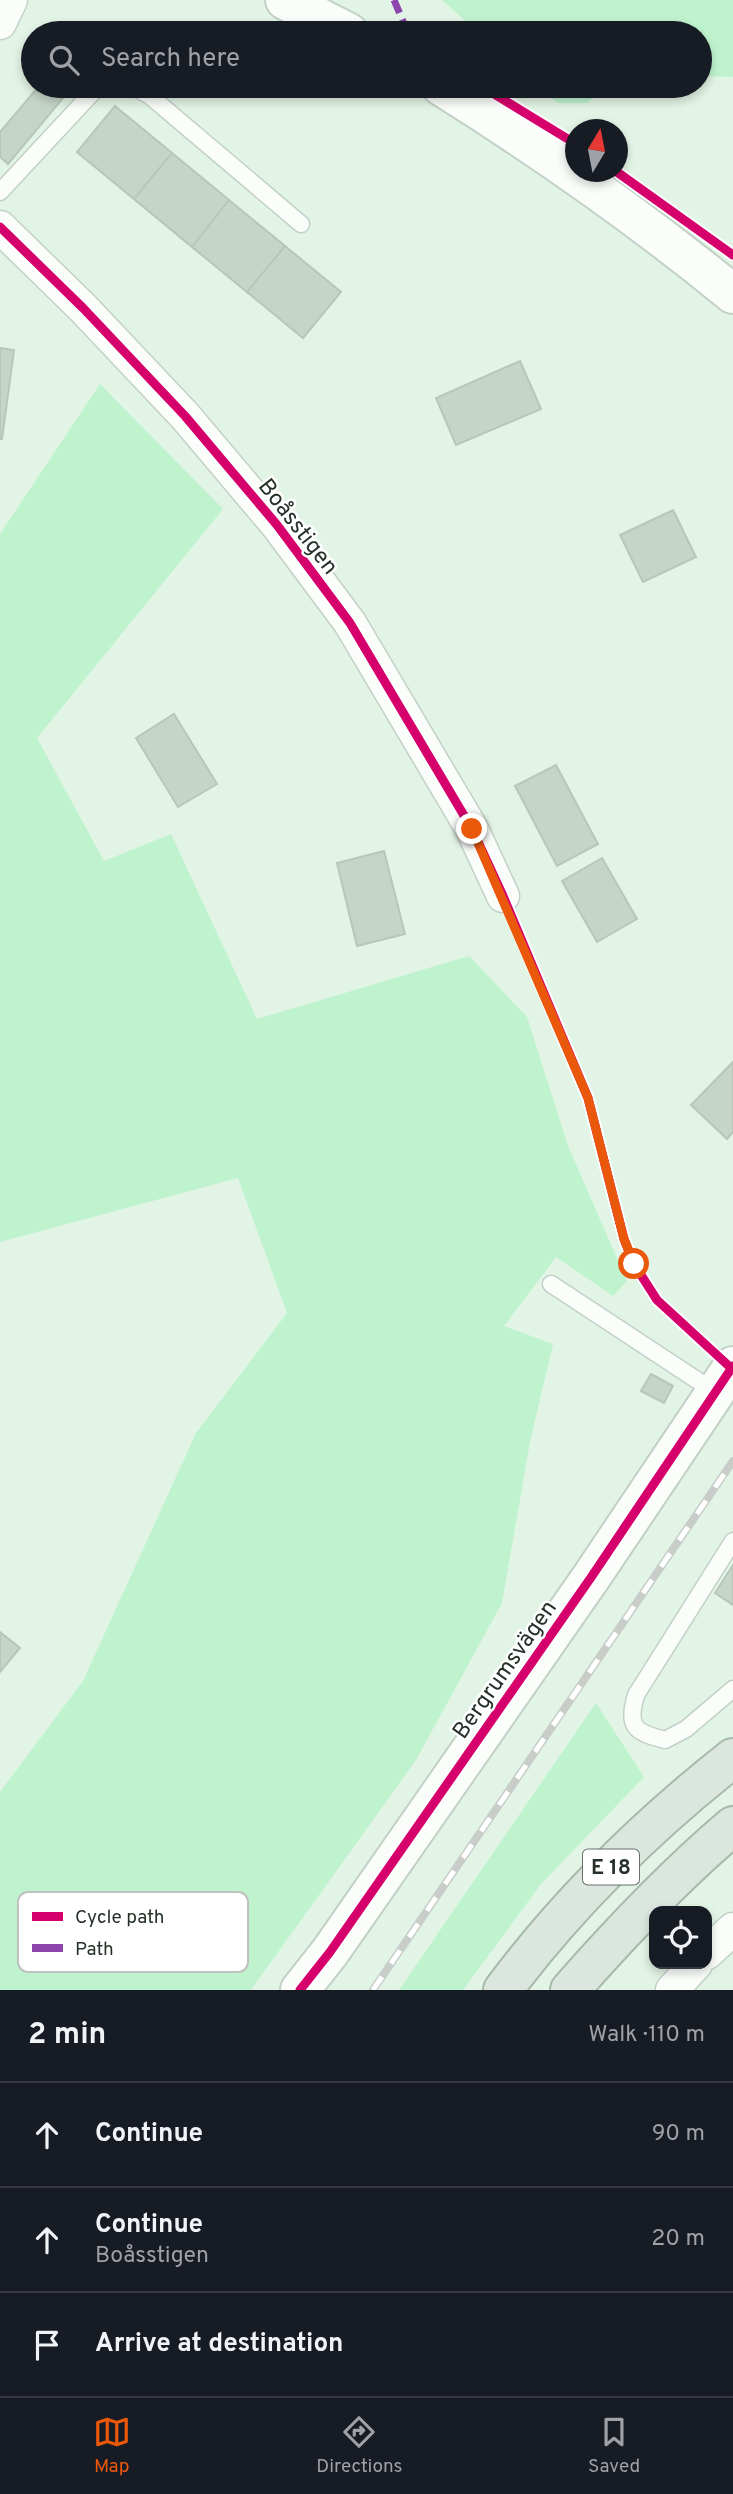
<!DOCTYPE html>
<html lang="en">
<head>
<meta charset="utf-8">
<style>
  body { margin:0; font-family:Overpass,sans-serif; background:#20242c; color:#f1f3f6 }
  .controls { position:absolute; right:21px; bottom:21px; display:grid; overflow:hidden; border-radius:14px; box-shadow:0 4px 10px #0003 }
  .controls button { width:63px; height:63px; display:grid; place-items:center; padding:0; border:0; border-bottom:2px solid #363941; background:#171b24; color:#f1f3f6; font:35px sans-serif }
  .compass { position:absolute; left:565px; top:119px; width:63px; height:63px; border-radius:50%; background:#171b24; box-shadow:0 4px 10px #0003; rotate:10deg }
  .stop { position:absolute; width:21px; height:21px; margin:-16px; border:5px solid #ea580c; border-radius:50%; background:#fff }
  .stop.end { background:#ea580c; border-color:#fff; box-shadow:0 2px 7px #0008 }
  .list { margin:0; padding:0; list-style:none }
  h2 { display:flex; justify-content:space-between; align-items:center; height:91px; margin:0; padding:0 28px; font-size:30px }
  h2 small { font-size:23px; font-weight:400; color:#9ea1a6 }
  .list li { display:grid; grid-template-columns:46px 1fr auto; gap:21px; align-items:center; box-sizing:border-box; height:105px; padding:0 28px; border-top:2px solid #363941 }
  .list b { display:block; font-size:26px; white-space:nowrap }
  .list p { margin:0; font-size:23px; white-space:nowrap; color:#9ea1a6 }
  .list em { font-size:23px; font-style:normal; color:#9ea1a6 }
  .icon { flex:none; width:38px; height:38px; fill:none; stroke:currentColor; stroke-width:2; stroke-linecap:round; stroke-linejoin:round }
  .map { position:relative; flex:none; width:733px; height:1990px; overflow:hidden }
  .search { position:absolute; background:#171b24; box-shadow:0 4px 10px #0003; left:21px; right:21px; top:21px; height:77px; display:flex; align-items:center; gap:18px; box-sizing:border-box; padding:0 24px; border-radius:38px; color:#9ea1a6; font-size:26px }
  .sheet { height:406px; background:#171b24 }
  nav { display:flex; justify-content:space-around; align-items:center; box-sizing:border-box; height:98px; border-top:2px solid #363941; background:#171b24; font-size:19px; color:#9ea1a6 }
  nav a { display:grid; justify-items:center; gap:4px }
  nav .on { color:#ea580c }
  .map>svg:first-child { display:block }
  .green { fill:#bff3ce }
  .building { fill:#c6d5c9; stroke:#b8c6bb; stroke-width:2 }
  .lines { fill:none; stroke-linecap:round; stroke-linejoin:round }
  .lane-casing { stroke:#c2d1c6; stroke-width:19 }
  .street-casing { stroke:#c2d1c6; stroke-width:35 }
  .secondary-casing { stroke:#c2d1c6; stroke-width:42 }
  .highway-casing { stroke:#a7b9ab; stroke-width:42 }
  .lane { stroke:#fbfdfb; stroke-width:16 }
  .street { stroke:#fbfdfb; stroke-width:32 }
  .secondary { stroke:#fbfdfb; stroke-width:38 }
  .highway { stroke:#dae6de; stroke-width:38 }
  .rail-casing { stroke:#c8cdc9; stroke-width:8 }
  .rail { stroke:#fff; stroke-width:5; stroke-dasharray:16; stroke-linecap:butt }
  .quiet { stroke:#8e44ad; stroke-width:7; stroke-dasharray:14 7; stroke-linecap:butt }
  .cycleway-casing { stroke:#fff; stroke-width:13 }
  .cycleway { stroke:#d6006c; stroke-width:9 }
  .route { stroke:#ea580c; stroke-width:9 }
  .labels { text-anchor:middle; stroke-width:5; stroke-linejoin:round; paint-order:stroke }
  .shield { fill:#fff; stroke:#677069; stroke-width:2 }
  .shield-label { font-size:21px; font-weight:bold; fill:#263229 }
  .street-label { font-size:23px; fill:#263229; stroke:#fff }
  .key { fill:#fff; stroke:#bec2bf; stroke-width:2 }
  .key-label { font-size:19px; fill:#263229 }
</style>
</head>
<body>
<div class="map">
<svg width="733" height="1990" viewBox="0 0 733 1990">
  <rect width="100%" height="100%" fill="#e2f4e6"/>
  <path class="green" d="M442,0H733V77L700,76V33H479Z
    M538,86H609L587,103H558Z
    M100,384L223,509L37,738L104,861L171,834L257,1019L469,956L527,1017L568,1146L627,1281L613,1296L556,1257L504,1326L553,1344L530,1442L502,1603L416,1760L251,1990H0V1792L83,1681L196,1433L287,1313L238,1178L0,1242V534Z
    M596,1703L644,1777L541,1884L463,1990H399Z"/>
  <path class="building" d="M39,86H73L8,164L0,157V132Z
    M115,106L172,153L134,199L77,152Z
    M172,153L229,200L192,247L134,199Z
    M229,200L285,246L247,292L192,247Z
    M285,246L341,292L303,338L247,292Z
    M0,348L14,350L2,439H0Z
    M520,361L541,409L456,445L436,398Z
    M673,510L696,557L643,582L620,535Z
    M174,714L217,784L178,807L136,738Z
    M556,765L598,844L557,866L515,786Z
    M384,851L405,934L357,946L337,863Z
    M602,858L637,919L597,942L562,881Z
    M733,1062V1132L727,1139L691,1105Z
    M651,1374L673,1386L664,1403L641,1391Z
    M733,1565V1605L715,1593Z
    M0,1632L20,1648L0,1672Z"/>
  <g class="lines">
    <defs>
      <path id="lane" d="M132,86L150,96L301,224
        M0,192L93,92L102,86
        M551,1284L715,1392
        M733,1541L636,1695C627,1727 634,1732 665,1740L686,1729L733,1689"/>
      <path id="street" d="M0,23L11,0
        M0,227L83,308L185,416L277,525L350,623L472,829L503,896
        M707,1953L733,1929
        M672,1990L696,1964"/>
      <path id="secondary" d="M285,0L349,33
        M441,86C543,150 639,217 733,294
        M300,1990L330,1952L592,1576L733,1366"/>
      <path id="highway" d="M503,1990C568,1903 648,1825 733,1758
        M570,1990C621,1932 674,1876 733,1826"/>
    </defs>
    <use href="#lane" class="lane-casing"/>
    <use href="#street" class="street-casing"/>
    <use href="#secondary" class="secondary-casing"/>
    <use href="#highway" class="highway-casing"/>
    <use href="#lane" class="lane"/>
    <use href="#street" class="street"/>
    <use href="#secondary" class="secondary"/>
    <use href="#highway" class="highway"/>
    <defs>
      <path id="rail" d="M373,1990L733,1461"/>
    </defs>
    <use href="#rail" class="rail-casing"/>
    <use href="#rail" class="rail"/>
    <path class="quiet" d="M394,0L408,33"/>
    <defs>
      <path id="cycleway" d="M481,86L576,144
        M617,172L733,255
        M0,227L83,308L185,416L277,525L350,623L472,829L503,896L588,1098L624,1239L634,1264L657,1300L731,1368
        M300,1990L330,1952L592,1576L733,1366"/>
    </defs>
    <use href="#cycleway" class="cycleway-casing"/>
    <use href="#cycleway" class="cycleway"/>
  </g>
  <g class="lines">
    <path class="route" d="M472,829L588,1098L624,1239L634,1264"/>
  </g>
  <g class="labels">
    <rect class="shield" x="583" y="1849.5" width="56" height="35" rx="5"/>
    <g class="shield-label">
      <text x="611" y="1874">E 18</text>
    </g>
    <g class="street-label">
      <text transform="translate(299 526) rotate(52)" y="8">Boåsstigen</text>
      <text transform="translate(504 1669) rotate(-55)" y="8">Bergrumsvägen</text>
    </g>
  </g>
  <rect x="18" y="1892" width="230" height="80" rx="10" class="key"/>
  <rect x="32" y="1912" width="31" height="9" fill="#d6006c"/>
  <rect x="32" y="1944" width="31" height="8" fill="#8e44ad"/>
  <g class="key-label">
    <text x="75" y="1923">Cycle path</text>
    <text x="75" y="1955">Path</text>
  </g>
</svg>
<div class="controls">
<button><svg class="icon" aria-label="locate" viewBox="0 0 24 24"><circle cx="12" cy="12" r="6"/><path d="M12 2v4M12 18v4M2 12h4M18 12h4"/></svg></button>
</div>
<svg class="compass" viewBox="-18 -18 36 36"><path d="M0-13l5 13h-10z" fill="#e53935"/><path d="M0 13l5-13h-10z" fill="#9ea1a6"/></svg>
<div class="stop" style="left:634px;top:1264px"></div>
<div class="stop end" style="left:472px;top:829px"></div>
<div class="search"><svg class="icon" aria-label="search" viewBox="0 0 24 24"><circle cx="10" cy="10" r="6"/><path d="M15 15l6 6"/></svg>Search here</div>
</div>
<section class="sheet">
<h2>2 min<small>Walk · 110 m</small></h2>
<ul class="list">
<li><svg class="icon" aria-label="ahead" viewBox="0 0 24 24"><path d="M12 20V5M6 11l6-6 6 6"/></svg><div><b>Continue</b></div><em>90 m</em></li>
<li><svg class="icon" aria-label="ahead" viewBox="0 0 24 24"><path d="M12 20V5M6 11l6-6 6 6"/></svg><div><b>Continue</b><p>Boåsstigen</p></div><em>20 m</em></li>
<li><svg class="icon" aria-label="arrive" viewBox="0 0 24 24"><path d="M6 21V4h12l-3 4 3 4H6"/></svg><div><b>Arrive at destination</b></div></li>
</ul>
</section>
<nav>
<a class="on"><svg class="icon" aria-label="map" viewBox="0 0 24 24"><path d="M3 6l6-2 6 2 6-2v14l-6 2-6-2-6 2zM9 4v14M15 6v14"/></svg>Map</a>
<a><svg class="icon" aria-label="directions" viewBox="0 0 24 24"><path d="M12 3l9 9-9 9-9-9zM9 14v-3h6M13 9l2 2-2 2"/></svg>Directions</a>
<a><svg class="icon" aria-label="saved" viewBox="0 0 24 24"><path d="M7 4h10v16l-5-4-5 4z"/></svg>Saved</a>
</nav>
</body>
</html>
